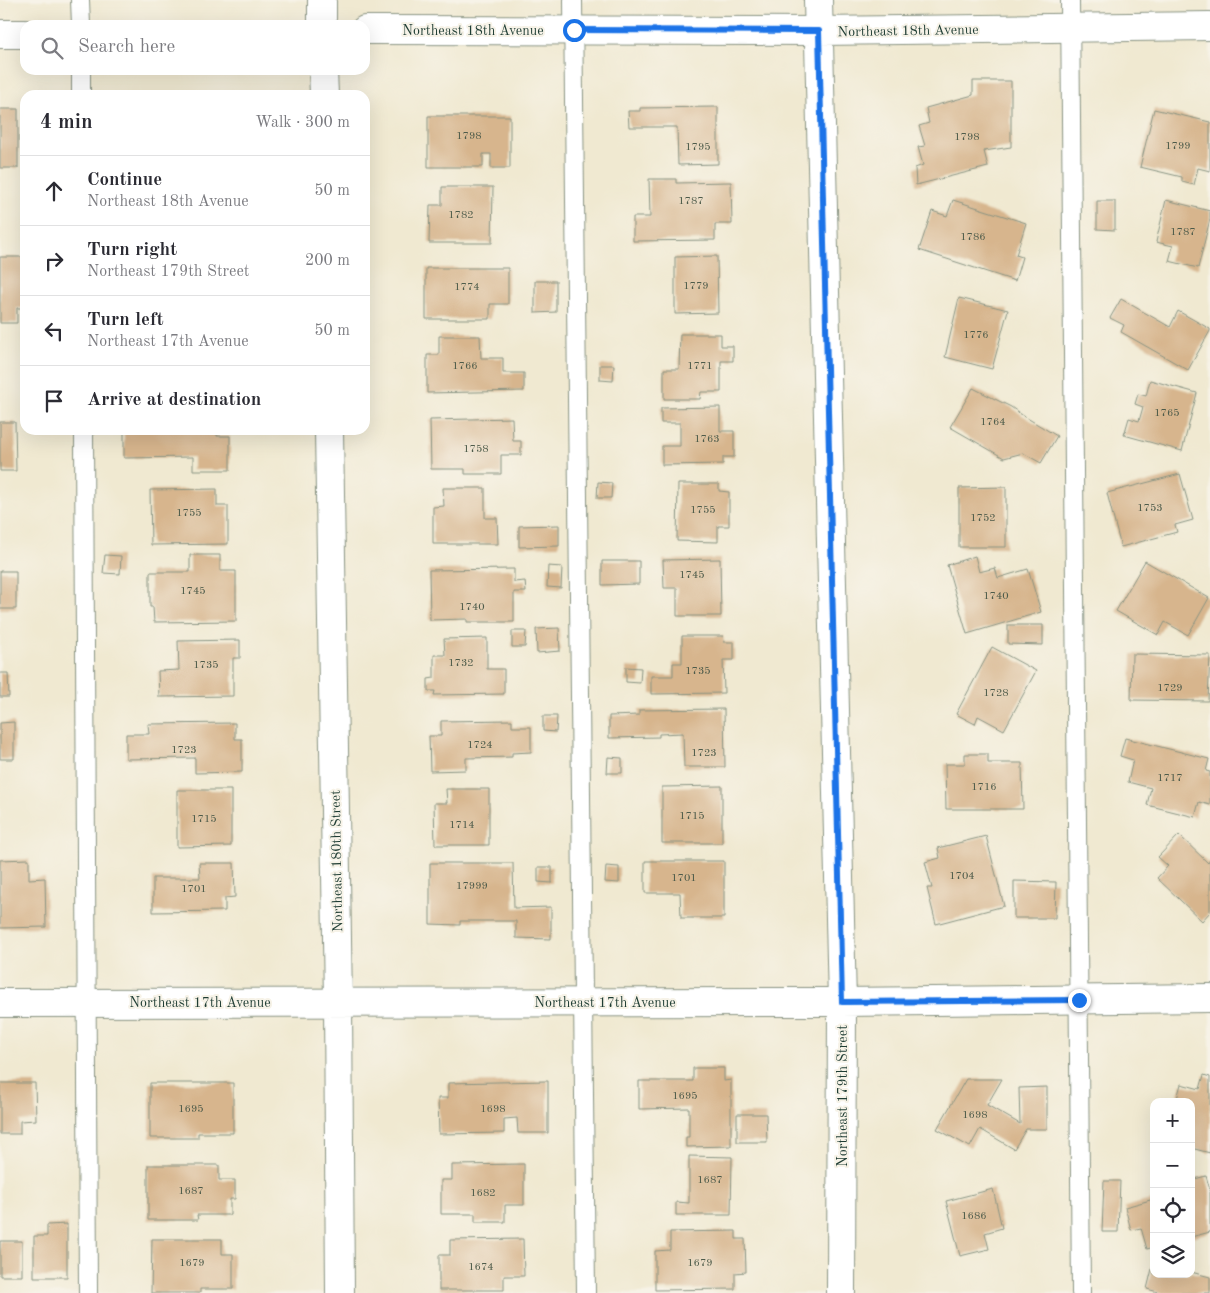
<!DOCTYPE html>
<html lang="en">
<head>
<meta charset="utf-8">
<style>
  body { margin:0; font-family:"Old Standard TT",serif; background:#f7f7f7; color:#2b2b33 }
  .controls { position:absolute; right:15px; bottom:15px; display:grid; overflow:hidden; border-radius:10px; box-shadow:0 5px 20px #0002 }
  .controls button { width:45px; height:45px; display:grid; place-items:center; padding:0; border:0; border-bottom:1px solid #e1e1e2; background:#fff; color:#2b2b33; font:25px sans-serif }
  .stop { position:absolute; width:15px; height:15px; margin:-11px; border:4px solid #1a73e8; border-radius:50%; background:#fff }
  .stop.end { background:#1a73e8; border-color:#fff; box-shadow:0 1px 5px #0008 }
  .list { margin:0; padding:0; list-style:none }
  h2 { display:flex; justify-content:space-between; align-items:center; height:65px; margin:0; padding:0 20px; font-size:21px }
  h2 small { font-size:16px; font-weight:400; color:#7c7c81 }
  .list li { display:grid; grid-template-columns:32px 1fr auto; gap:15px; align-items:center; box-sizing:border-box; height:70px; padding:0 20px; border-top:1px solid #e1e1e2 }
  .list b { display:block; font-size:19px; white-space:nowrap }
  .list p { margin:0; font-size:16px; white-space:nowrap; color:#7c7c81 }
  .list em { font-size:16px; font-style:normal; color:#7c7c81 }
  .icon { flex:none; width:28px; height:28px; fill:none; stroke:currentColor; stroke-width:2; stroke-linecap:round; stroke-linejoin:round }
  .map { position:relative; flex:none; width:1210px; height:1293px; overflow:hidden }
  .search { position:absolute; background:#fff; box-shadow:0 5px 20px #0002; left:20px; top:20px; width:350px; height:55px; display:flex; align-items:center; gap:12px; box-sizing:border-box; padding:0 18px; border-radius:15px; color:#7c7c81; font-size:19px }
  .panel { position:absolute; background:#fff; box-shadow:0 5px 20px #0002; left:20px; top:90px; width:350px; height:345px; border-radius:15px }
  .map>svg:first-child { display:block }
  .building { fill:#d7b58d }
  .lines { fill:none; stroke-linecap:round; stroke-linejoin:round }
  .lane-casing { stroke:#889382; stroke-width:20 }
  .street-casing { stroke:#889382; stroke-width:30 }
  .lane { stroke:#fff; stroke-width:18 }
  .street { stroke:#fff; stroke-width:28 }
  .route { stroke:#1a73e8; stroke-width:6 }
  .labels { text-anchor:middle; stroke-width:4; stroke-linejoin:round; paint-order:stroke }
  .number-label { font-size:11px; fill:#4d5b4a }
  .street-label { font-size:14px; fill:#1f3d34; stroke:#f7f3e8 }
</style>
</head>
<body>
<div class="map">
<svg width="1210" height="1293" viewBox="0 0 1210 1293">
  <rect width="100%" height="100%" fill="#f7f3e8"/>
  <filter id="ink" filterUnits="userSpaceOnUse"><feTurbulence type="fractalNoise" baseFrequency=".02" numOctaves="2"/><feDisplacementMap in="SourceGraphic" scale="10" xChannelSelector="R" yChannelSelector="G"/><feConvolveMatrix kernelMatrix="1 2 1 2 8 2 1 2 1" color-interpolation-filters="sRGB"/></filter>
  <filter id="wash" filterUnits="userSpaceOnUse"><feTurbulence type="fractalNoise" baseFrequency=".0096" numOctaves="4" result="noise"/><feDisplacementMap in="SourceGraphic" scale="20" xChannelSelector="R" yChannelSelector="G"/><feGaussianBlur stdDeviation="1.12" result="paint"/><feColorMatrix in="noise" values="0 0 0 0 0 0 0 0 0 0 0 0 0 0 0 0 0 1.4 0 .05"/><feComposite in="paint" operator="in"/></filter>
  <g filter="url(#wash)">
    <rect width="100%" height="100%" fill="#f0e9d1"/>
    <g id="blocks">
      <path class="building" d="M973,81H1011V147L984,151L988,167L916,185L915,168L923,165L918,147L925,146L919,126L929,123L926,108L973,95Z
        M718,107V164L678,165L677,127H629L628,111H640V108Z
        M0,109H18V168H0Z
        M1154,109L1210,122V171L1198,168L1194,185L1182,182V177L1140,167Z
        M428,116H510V168H491V154H483V167H428Z
        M649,179H676V183L731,182L732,224H715V240L633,241V217H650Z
        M442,187H493L492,243H429L430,205H442Z
        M953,200L1026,223L1016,255L1022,257L1015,281L919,250L932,211L947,216Z
        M1166,200L1210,211V219L1198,268L1169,261L1173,246L1156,242Z
        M1097,201H1115V230L1097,229Z
        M717,256L718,313L675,314V257Z
        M0,257H25V308H17V323H0Z
        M426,268H508V304H490V319H426Z
        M535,281H556V312L535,313Z
        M959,298L1008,310L992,369L945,357Z
        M1121,299L1170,327L1178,311L1210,329V331L1188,370L1121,332L1124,325L1110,318Z
        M680,334H721V346H733V361H721V392H701L700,399H664V369H679Z
        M439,336H480L481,358H503V373H524V391L427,393V355H439Z
        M600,365H614L613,381L600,380Z
        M1150,380L1197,393L1182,451L1124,435L1129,418L1139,421L1143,407L1135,404L1138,394L1146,396Z
        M973,388L1011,407L1022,415L1057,436L1041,463L1023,453L1004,458L950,427Z
        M720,407V431H734V457H723V464L662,465V446H680V423H661V408Z
        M512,418L513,441H521V455H501V474H465V469H431L430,420Z
        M0,422H15L16,471H0Z
        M124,430H217V436H230V470H193V457L124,458Z
        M1180,474L1193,520L1175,525L1177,532L1121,547L1107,493Z
        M598,482L612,483L611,498H597Z
        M678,484H719V491L729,492V526H718V542L677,541Z
        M1006,487V547H959V488Z
        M443,488H485V518H497L498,544H433V507L444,506Z
        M217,489V506H228V544L151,545L150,490Z
        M559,525V546L519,547V526Z
        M105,555L121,556L120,574L103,573Z
        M190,555H220V571H236V621L154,622L153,607H150V572H190Z
        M975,556L979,572L995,568L998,578L1028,569L1041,612L967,634L947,565Z
        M720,559L721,616H677V588H664L663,560Z
        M602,561H639V584L602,585Z
        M1145,561L1209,598L1188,635L1165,622L1158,635L1116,611Z
        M548,566L562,567L561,588L547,587Z
        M514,569V582L525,581L526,592H514V622H467V619L430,620L429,570Z
        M0,571H16V609H0Z
        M1008,625H1043V645L1008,644Z
        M559,628L560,651L537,653L536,629Z
        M512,631H526L525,647H512Z
        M682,636H723L724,642H734V660H723L724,693L651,694V676H673V663H682Z
        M487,638V669H504V694L434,695L435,691H428V679L434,678V655H445L444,639Z
        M240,640V658H233V696L159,697L158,671L179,670L178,641Z
        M992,647L1036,671L1004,730L978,716L975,724L956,714Z
        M1132,654L1210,655L1208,701L1131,700Z
        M626,667L641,668L640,683L626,682Z
        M0,673H8L9,697H0Z
        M724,709L725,767H684L683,733L659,734V737L609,738V716L639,715V710Z
        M543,716H557L556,732L543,731Z
        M512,720V727H531V752L512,753V757L466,758V770L430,771L429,736H441V721Z
        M14,722V759H0V723Z
        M235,723V739H242V772L195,773V758L126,759V734H149L148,724Z
        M1125,738L1209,759L1206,771L1210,772V805L1199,802L1195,817L1147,805L1151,788L1128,782L1133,760L1120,756Z
        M965,754H988V763H1022L1023,809H946L945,764H965Z
        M608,757L622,758V773H607Z
        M722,786V843H662V787Z
        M446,789H489V845H435L434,803H447Z
        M177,790H231V846L177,847Z
        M1179,835L1208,863L1210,860V912L1202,921L1157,878L1168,866L1158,857Z
        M986,836L1004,906L936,924L927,888H932L925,862L940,858L938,848Z
        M29,859V879L45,878L46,927L0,928V860Z
        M645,861H724V918H681L680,893H645Z
        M199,863H234L235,897L225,898V911L153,912V878H200Z
        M430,863H513L514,908L551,907V939L516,938V921H460V925L430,924Z
        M606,866L619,867V883L605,882Z
        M538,867H552V883L538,882Z
        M1014,881L1056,882L1055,918H1014Z
        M693,1068H724V1081L731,1080V1146L686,1147V1137H689V1108L639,1109V1081H693Z
        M1204,1075L1210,1077V1153L1191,1148V1102H1176L1181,1084L1200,1089Z
        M966,1079H1002L987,1105L1020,1124L1019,1088L1047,1087V1129H1026L1014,1149L980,1129L970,1147L937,1129Z
        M548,1081V1133H518L517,1118L504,1119V1133L439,1134L438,1098H448V1083Z
        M0,1083H35L36,1120L20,1121V1134H0Z
        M150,1083H233V1133H198V1138H150Z
        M737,1114H766L767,1142H737Z
        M689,1156L732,1157L731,1215H676V1202L689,1203Z
        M524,1164V1205H505V1222H475V1214H441V1180H452V1165Z
        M148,1165H219V1180H235V1199H230V1215H197L198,1220H148Z
        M1206,1176L1210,1190V1232L1191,1237V1180Z
        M1104,1181H1120L1118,1232H1102Z
        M993,1189L1002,1228L985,1233L989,1249L960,1256L946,1201Z
        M1154,1199V1247L1147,1249L1141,1228L1131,1230L1125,1207Z
        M67,1224V1277H34V1236H47V1225Z
        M736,1231V1239H745L746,1272L735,1273V1289L655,1290V1251L670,1250V1232Z
        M152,1239H222V1254H233V1289H200V1293H151Z
        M523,1239L524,1276H504V1290H439V1255H450V1240Z
        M0,1241H22V1276H0Z
        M1153,1265L1154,1274H1191V1272L1210,1277V1293H1158V1292L1147,1289Z"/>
    </g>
  </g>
  <g filter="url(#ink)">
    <use href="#blocks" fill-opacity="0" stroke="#889382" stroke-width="1"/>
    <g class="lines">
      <defs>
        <path id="lane" d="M80,0L81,25
          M573,0L586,1293
          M1070,0L1081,1293
          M81,70V95
          M84,430L88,1293"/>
        <path id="street" d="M322,0V25
          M818,0L842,1002L841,1293
          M365,30L819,31L1210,26
          M0,34H25
          M323,70L324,95
          M329,430L338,1002L340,1293
          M0,1003L842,1002L1210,998"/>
      </defs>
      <use href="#lane" class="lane-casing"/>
      <use href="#street" class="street-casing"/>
      <use href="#lane" class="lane"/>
      <use href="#street" class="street"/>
    </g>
  </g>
  <g class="lines" filter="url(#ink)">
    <path class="route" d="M574,30L819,31L842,1002L1079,1000"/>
  </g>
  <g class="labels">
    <g class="number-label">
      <text x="469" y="139">1798</text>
      <text x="967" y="140">1798</text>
      <text x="1178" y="149">1799</text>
      <text x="698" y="150">1795</text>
      <text x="691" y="204">1787</text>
      <text x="461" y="218">1782</text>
      <text x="1183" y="235">1787</text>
      <text x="973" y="240">1786</text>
      <text x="696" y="289">1779</text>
      <text x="467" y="290">1774</text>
      <text x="976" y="338">1776</text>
      <text x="465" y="369">1766</text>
      <text x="700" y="369">1771</text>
      <text x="1167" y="416">1765</text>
      <text x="993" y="425">1764</text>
      <text x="707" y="442">1763</text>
      <text x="476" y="452">1758</text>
      <text x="1150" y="511">1753</text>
      <text x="703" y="513">1755</text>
      <text x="189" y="516">1755</text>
      <text x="983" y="521">1752</text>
      <text x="692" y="578">1745</text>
      <text x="193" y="594">1745</text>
      <text x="996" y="599">1740</text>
      <text x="472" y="610">1740</text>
      <text x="461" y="666">1732</text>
      <text x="206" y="668">1735</text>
      <text x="698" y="674">1735</text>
      <text x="1170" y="691">1729</text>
      <text x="996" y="696">1728</text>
      <text x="480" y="748">1724</text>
      <text x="184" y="753">1723</text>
      <text x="704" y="756">1723</text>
      <text x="1170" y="781">1717</text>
      <text x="984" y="790">1716</text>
      <text x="692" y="819">1715</text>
      <text x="204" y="822">1715</text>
      <text x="462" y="828">1714</text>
      <text x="962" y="879">1704</text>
      <text x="684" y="881">1701</text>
      <text x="472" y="889">17999</text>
      <text x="194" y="892">1701</text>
      <text x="685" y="1099">1695</text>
      <text x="191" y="1112">1695</text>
      <text x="493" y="1112">1698</text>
      <text x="975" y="1118">1698</text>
      <text x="710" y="1183">1687</text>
      <text x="191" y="1194">1687</text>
      <text x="483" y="1196">1682</text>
      <text x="974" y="1219">1686</text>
      <text x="192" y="1266">1679</text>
      <text x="700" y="1266">1679</text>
      <text x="481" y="1270">1674</text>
    </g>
    <g class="street-label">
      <text x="473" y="35">Northeast 18th Avenue</text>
      <text transform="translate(908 30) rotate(-1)" y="5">Northeast 18th Avenue</text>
      <text transform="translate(336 861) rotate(-91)" y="5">Northeast 180th Street</text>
      <text x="200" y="1007">Northeast 17th Avenue</text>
      <text x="605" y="1007">Northeast 17th Avenue</text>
      <text transform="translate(842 1096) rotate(-90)" y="5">Northeast 179th Street</text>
    </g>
  </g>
</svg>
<div class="controls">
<button>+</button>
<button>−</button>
<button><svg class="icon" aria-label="locate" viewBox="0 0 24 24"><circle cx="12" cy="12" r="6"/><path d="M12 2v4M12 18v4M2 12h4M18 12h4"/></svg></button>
<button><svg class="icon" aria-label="layers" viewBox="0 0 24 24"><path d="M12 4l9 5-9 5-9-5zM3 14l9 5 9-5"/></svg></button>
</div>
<div class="stop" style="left:574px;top:30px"></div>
<div class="stop end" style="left:1079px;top:1000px"></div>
<div class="search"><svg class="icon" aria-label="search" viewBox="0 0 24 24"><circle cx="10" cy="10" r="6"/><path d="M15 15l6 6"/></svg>Search here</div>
<section class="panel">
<h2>4 min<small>Walk · 300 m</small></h2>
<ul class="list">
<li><svg class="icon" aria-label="ahead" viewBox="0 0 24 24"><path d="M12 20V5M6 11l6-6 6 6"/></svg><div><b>Continue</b><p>Northeast 18th Avenue</p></div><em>50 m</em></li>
<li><svg class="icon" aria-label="right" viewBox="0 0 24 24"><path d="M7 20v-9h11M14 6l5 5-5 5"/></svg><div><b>Turn right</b><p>Northeast 179th Street</p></div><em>200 m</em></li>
<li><svg class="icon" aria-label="left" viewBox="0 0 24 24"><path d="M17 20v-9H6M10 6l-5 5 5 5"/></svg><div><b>Turn left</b><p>Northeast 17th Avenue</p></div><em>50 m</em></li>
<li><svg class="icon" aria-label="arrive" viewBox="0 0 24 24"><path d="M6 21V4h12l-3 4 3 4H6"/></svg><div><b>Arrive at destination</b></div></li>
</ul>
</section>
</div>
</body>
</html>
